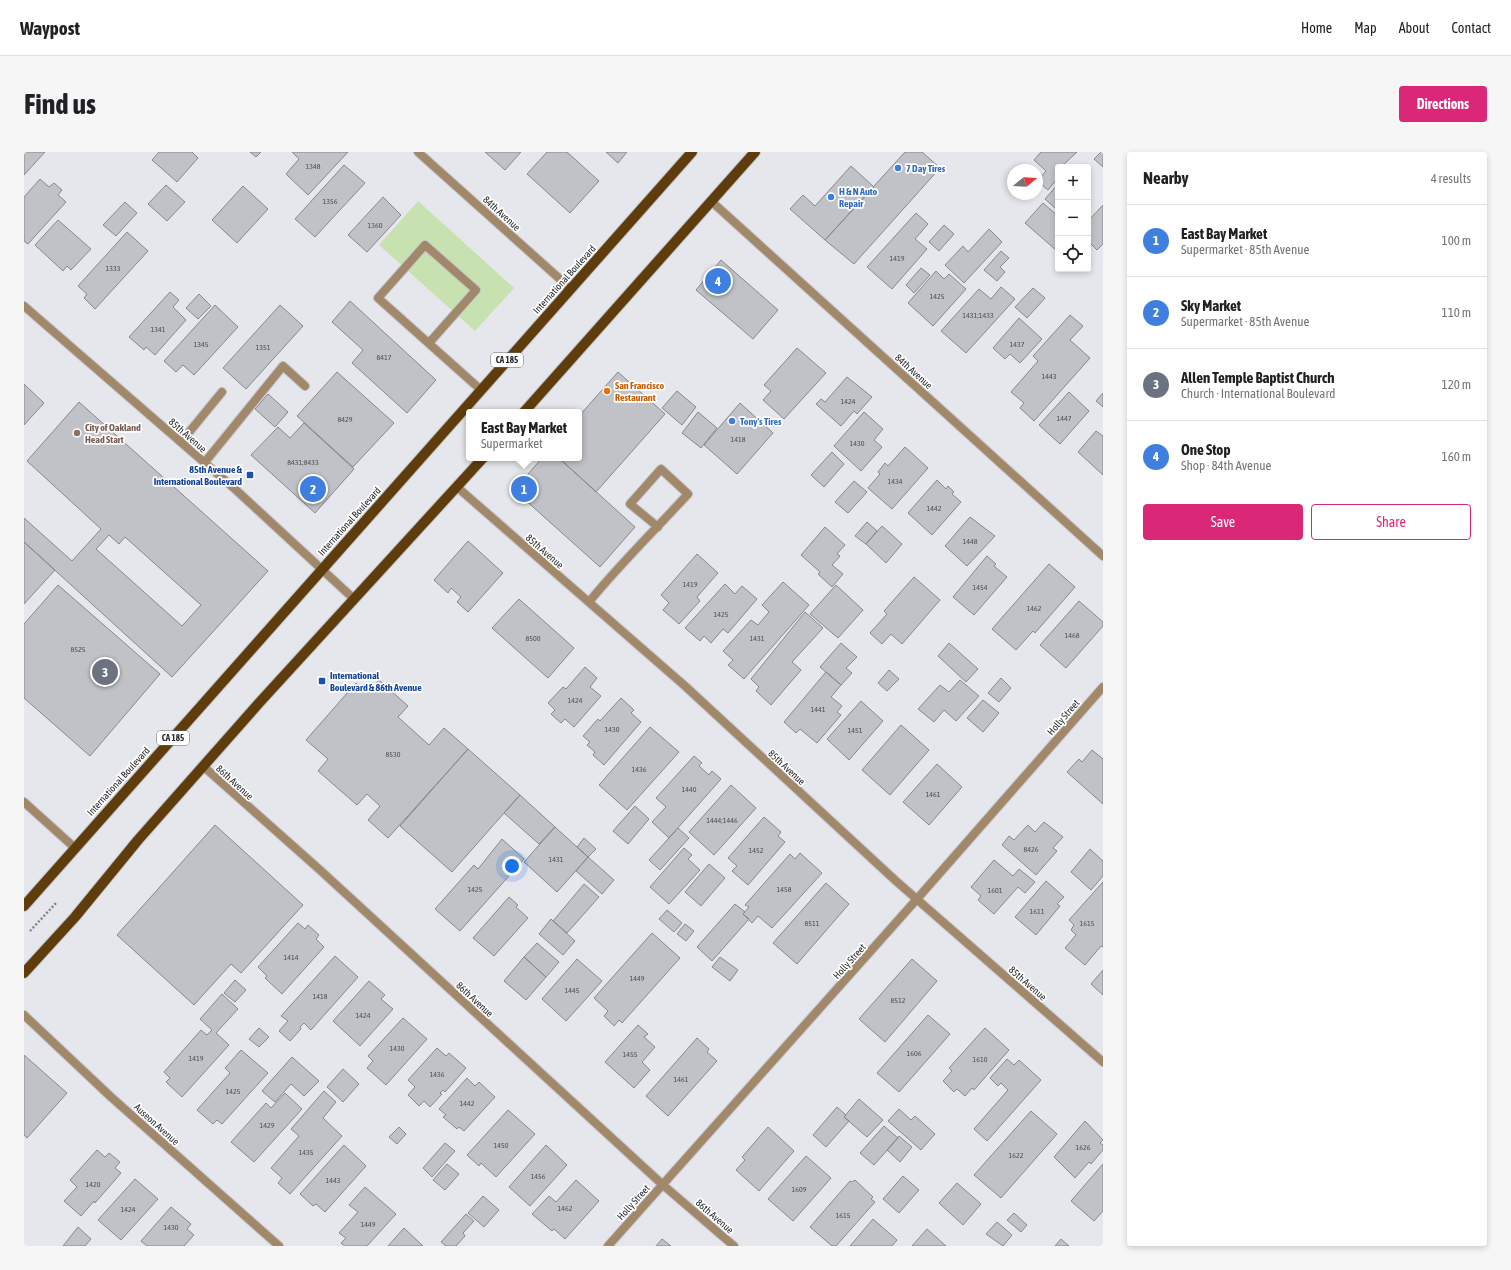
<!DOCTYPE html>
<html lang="en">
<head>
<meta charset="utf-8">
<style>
  body { margin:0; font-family:"Asap Condensed",sans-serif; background:#f6f6f6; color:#202124 }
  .controls { position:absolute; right:12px; top:12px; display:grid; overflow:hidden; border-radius:4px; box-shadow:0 2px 6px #0003 }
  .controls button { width:36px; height:36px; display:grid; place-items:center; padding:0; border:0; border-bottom:1px solid #e0e0e0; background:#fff; color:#202124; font:20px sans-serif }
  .compass { position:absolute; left:983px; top:12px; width:36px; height:36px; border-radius:50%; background:#fff; box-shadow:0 2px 6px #0003; rotate:72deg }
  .you { position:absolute; left:488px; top:714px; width:14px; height:14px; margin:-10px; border:3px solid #fff; border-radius:50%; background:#1a73e8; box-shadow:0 0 0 6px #1a73e833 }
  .badge { display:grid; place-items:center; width:26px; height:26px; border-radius:50%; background:#db2777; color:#fff; font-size:13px; font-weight:700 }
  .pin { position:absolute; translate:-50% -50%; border:2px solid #fff; box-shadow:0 1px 4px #0006 }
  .popup { position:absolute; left:442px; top:257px; width:116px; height:52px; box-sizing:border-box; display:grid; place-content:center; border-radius:4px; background:#fff; filter:drop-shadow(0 1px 3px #0005); font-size:13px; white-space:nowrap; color:#757577 }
  .popup b { font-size:15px; color:#202124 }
  .popup::after { content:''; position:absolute; left:50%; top:100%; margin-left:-8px; border:8px solid transparent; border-top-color:#fff }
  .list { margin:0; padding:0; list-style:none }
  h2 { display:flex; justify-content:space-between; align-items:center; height:52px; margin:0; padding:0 16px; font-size:17px }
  h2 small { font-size:13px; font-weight:400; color:#757577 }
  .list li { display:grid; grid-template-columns:26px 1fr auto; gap:12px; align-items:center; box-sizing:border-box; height:72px; padding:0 16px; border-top:1px solid #e0e0e0 }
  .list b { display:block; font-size:15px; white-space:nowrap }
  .list p { margin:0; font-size:13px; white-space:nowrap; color:#757577 }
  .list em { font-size:13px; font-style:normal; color:#757577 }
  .actions { display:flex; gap:8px; padding:12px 16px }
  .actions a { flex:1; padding:9px 0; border:1px solid #db2777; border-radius:4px; text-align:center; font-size:14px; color:#db2777 }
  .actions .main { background:#db2777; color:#fff }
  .icon { flex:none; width:22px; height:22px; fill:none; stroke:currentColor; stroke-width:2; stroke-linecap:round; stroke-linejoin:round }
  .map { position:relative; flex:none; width:1079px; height:1094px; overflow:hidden; border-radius:4px }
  header { display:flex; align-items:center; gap:24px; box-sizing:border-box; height:56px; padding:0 20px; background:#fff; border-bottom:1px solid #e0e0e0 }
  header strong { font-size:19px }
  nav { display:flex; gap:22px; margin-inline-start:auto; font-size:14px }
  .intro { display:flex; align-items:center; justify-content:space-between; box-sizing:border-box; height:96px; padding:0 24px }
  h1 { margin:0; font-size:28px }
  .button { padding:10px 18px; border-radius:4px; background:#db2777; color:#fff; font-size:14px; font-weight:700 }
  main { display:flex; gap:24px; padding:0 24px }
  aside { flex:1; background:#fff; border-radius:4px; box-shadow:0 2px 6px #0003 }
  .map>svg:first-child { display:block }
  .green { fill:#c7e1b0 }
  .building { fill:#c1c2c7; stroke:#87888d; fill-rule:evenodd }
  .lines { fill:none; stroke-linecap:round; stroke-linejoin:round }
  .service-casing { stroke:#c4c5ca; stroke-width:10 }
  .minor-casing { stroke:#c4c5ca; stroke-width:10 }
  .primary-casing { stroke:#c4c5ca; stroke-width:12 }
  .path { stroke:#828386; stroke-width:2.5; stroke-dasharray:2 2; stroke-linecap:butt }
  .service { stroke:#a2886b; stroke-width:8 }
  .minor { stroke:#a2886b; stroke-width:8 }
  .primary { stroke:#5f3c0b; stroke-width:10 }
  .shop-dot { fill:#3f7fe0; stroke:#fff; stroke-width:1.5 }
  .food-dot { fill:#e8710a; stroke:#fff; stroke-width:1.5 }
  .education-dot { fill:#8d6e63; stroke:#fff; stroke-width:1.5 }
  .transit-dot { fill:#1a4fb4; stroke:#fff; stroke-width:1.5 }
  .labels { text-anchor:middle; stroke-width:3.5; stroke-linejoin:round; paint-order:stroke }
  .number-label { font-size:8px; fill:#505254 }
  .shield { fill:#fff; stroke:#6b6b6d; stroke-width:1 }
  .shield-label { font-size:9px; font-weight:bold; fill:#2b2c2e }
  .shop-label { font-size:10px; font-weight:bold; fill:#366cbe; stroke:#fff; text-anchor:start }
  .street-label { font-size:10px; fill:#2b2c2e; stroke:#fff }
  .food-label { font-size:10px; font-weight:bold; fill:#c56008; stroke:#fff; text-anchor:start }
  .education-label { font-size:10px; font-weight:bold; fill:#785e54; stroke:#fff; text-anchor:start }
  .transit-label { font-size:10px; font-weight:bold; fill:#164399; stroke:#fff; text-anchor:end }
</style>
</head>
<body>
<header>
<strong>Waypost</strong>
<nav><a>Home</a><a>Map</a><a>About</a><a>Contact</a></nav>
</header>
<div class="intro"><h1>Find us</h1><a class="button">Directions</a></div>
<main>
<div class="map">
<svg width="1079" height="1094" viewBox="0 0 1079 1094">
  <rect width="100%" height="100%" fill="#e6e7ec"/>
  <path class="green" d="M394,49L490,136L451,179L355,93Z"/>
  <path class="building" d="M0,0H21L0,23Z
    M135,0H168L174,6L153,30L128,8Z
    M226,0H237L232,5Z
    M268,0H324L284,43L262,22L275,7Z
    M461,0H497L481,18Z
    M523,0H543L575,29L546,61L503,22Z
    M582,0H603L594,11Z
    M881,0H898L916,16L830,112L801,88Z
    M1017,0H1053L1037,15H1034V19L1031,22L1034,26L1024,38L1013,29L1022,19L1010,8Z
    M1077,0H1079V15L1070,7Z
    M320,13L341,31L291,85L271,67Z
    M827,14L850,35L801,88L766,57L779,43L791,54Z
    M16,27L25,35L30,31L38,38L34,43L42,50L4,92L0,89V45Z
    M1034,32V56L1032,57L1021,47Z
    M142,33L161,50L143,69L124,52Z
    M219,34L244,57L213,91L188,68Z
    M359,45L377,63L343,100L324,83Z
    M101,50L113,61L92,84L79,73Z
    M1019,51L1034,64L1033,99L1001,71Z
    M1079,53V92L1073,98L1067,92L1064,96V69Z
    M892,61L904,72L891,87L903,97L868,137L843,115Z
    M34,68L67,97L47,118L43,114L39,119L11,93Z
    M920,73L930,82L915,99L905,90Z
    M965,77L978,90L940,131L921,113L939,94L944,100Z
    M103,80L124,99L71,157L60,146L63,142L54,134Z
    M977,99L985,106L976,115L981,120L973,129L960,118Z
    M697,108L754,158L729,187L672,138Z
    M897,116L906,123L890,141L882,133Z
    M912,119L920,127L925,122L942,137L909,174L884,151Z
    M977,135L991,147L942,201L917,179L955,137L967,147Z
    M1009,136L1021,146L1003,166L991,155Z
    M146,140L155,148L149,155L162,168L131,203L122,195L120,198L105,185Z
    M175,142L187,154L174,167L162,156Z
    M326,149L412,228L383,261L328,211L339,198L308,170Z
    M191,153L214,175L170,223L159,213L152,220L140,209Z
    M256,153L279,174L222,237L199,216Z
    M1046,163L1059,174L1046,188L1066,206L1010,269L996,256L1000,251L987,240L1014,209L1009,204Z
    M995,166L1018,187L996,211L986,202L981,207L969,196Z
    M773,196L802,221L760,267L739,248L747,239L740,233Z
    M313,220L370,271L329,315L273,264Z
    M594,220L641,262L572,340L535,306H555V264Z
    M823,225L848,245L833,262L830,259L817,274L792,252L797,247L801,250Z
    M0,232L20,251L0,273Z
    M653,239L672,255L658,273L638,256Z
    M1045,240L1065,259L1036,292L1015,273Z
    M1079,241V255L1072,249Z
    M244,242L264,260L251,275L231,257Z
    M55,250L244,419L148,525L0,390V366L48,409L77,377L3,309ZM85,383L95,392L101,385L177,453L158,474L72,397Z
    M716,251L749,281L713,322L680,293Z
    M674,260L693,276L677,296L658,281Z
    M840,260L859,277L850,288L858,295L837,319L810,294Z
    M280,271L330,317L291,361L227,303L254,275L266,286Z
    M1072,279L1079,284V323L1054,300Z
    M881,295L904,316L868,357L844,336L856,322L854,320L861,311L864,314Z
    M808,300L820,312L800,335L787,323Z
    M518,306H535L611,375L576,415L490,338Z
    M913,328L922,337L924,334L930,340L928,342L937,350L908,383L884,361Z
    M830,329L843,340L824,361L811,350Z
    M946,365L971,384L943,414L921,394Z
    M843,370L853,379L842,392L831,384Z
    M858,374L878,392L862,411L842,392Z
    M801,375L821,393L813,402L816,404L808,413L819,422L808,435L794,422L796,420L777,403Z
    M444,389L479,421L444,460L433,450L437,445L427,436L424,441L410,428Z
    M0,390L31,418L0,452Z
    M673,402L694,421L673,445L676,449L655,472L639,458L645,451L637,443Z
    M963,404L972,412L970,414L983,425L950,463L929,445Z
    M1025,412L1051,435L1011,481L1009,479L992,498L968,477Z
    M890,425L916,448L878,492L867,482L858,492L846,481L863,462L860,459Z
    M759,430L785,453L720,527L704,513L709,508L699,499L727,468L734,473L745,460L738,453Z
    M701,432L711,442L718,434L733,447L704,481L699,477L687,491L680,484L676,489L661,476Z
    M34,433L136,522L66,604L0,546V472Z
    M812,433L839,458L814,486L786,462Z
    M495,447L550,496L524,526L468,476Z
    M1055,449L1079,470V474L1042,516L1016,493Z
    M781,460L799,476L768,510L777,518L747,553L732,539L735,535L727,527Z
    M817,491L833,505L822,516L828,521L817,533L796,515Z
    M925,491L954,517L942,530L914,504Z
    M561,515L573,526L566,535L577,544L550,575L541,567L537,571L527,562L531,558L524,551L539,535L542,537Z
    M865,518L875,527L863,539L854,531Z
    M802,520L817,533L807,545L818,554L813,560L817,563L793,591L776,577L772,581L760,570Z
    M977,526L987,536L975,550L964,541Z
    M355,528L384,554L374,565L405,593L420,576L444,597L364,686L344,668L356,654L343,642L333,653L294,619L304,607L282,588L332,531L343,541Z
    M936,528L955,544L932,569L920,558L910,570L894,557L916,533L925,540Z
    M597,546L610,558L607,561L617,570L580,613L569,603L571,600L563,593L566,590L559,584L574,567L576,569Z
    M959,548L975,561L959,580L943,566Z
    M837,549L859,569L825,608L803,587Z
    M877,573L905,598L866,643L838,618Z
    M626,575L655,600L603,658L575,633Z
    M444,597L496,643L428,720L376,674Z
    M1068,598L1079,607V652L1043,620L1055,607L1058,610Z
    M670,604L678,611L675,614L685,623L688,619L697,627L645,686L628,670L642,655L632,646Z
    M913,612L938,635L905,673L879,650Z
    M707,633L732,656L690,703L665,680Z
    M496,643L531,675L515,692L480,661Z
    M611,654L625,667L604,692L589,679Z
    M740,665L757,680L754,684L761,690L724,733L708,719L713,714L704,706Z
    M1020,670L1039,685L1029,696L1033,699L1012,723L978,693L985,684L990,688L1004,673L1011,680Z
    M191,673L279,753L217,821L207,812L170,853L93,783Z
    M531,675L564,705L533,740L500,710Z
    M654,676L665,686L636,718L625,708Z
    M560,686L572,697L564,705L553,695Z
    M478,687L500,707L436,779L411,757L450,713L454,717Z
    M660,696L668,703L664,707L676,718L645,752L626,735Z
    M1066,697L1079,709V724L1067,738L1047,720Z
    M776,701L798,721L748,776L734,764L728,771L719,762L725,755L721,753L766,702L771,707Z
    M564,705L590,728L578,742L552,719Z
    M970,708L989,724L995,717L1011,730L1001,741L994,735L970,762L954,748L957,744L947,735Z
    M685,712L701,726L677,754L661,740Z
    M1022,729L1040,745L1033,752L1036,754L1012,783L991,765Z
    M1079,730V795L1077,794L1061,813L1041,796L1052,783L1047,778L1050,773L1045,768Z
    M802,731L825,752L773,812L749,791Z
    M560,732L575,745L543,781L529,769Z
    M485,745L494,753L492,755L504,766L470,804L449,786Z
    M711,752L721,760L719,762L725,767L688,809L673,795Z
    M643,758L658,771L650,780L635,767Z
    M527,767L551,789L539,803L515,782Z
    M274,771L281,777L284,773L295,783L292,787L300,795L258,842L241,826L243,824L234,815Z
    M661,772L670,779L662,789L653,782Z
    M628,781L656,806L598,871L595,868L590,874L580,864L584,859L570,846Z
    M513,791L535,810L522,825L500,805Z
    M311,804L334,825L287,878L280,871L276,875L277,877L266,889L255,879L264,869L257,864Z
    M500,805L522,825L502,848L480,829Z
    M696,805L714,818L706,829L688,815Z
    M553,807L578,829L542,869L518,847Z
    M888,807L913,829L861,890L835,867Z
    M1079,818V843L1067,832Z
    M211,828L222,838L211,850L200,841Z
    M345,829L361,843L357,847L369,857L336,894L309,869Z
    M198,842L214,857L192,881L205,893L158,945L142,930L146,926L140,920L177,878L183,883L188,878L176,867Z
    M904,863L926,882L875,940L853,921Z
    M379,866L403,887L362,933L343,916L349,909L344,904Z
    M614,873L624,882L620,885L631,895L618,910L626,918L610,936L581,910Z
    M235,876L245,885L235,895L225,887Z
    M961,876L985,898L950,938L948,936L941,944L933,937L930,940L919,929L928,919L925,916Z
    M673,886L685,897L683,900L693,909L644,964L622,944Z
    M413,896L422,904L425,901L442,916L421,940L419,938L416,941L418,942L406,955L400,949L395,954L384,943L391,935L384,928Z
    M217,898L244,921L198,972L193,968L189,972L173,958L206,921L201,916Z
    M0,903L43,941L3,986L0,983Z
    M268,905L295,929L280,944L267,932L251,950L238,939Z
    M983,907L990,913L995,908L1017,928L963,989L950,977L984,938L977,931L974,934L966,926Z
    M319,917L335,932L319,950L303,935Z
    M443,926L451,934L455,930L471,945L440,979L435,975L433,977L419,965L422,963L415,957Z
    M300,939L312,950L299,966L318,984L266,1042L254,1031L258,1026L247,1016L275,984L267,977Z
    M261,941L278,957L230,1010L207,990L242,951L247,956Z
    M835,947L859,968L843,985L820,965Z
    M813,955L822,963L820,965L825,969L802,995L789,983Z
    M875,957L887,968L891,964L911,982L897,998L864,969Z
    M484,958L511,982L472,1025L457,1011L455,1014L443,1003Z
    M1007,959L1033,982L977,1046L950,1023Z
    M1061,969L1079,988L1076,991L1079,993V998L1067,1012L1065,1010L1051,1026L1030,1005Z
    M860,974L874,986L850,1013L836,1001Z
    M375,975L382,982L373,992L365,985Z
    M744,975L770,999L735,1039L712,1018L721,1008L718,1005Z
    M875,984L888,995L876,1010L863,998Z
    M421,991L431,999L408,1025L399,1016Z
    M320,993L342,1014L301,1060L292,1052L289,1054L276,1042Z
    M522,993L543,1013L506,1054L485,1035Z
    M73,998L81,1005L85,1001L96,1010L91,1016L97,1021L71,1051L70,1049L57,1064L40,1049L53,1035L46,1028Z
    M782,1004L807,1026L769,1069L744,1047Z
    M423,1012L435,1022L421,1038L409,1028Z
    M1079,1012V1059L1070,1069L1047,1049Z
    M879,1024L895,1038L875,1061L859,1047Z
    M111,1027L134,1047L97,1088L74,1068Z
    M552,1028L575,1049L541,1087L530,1077L528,1079L508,1062L525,1044L532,1050Z
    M831,1028L849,1045L847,1047L851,1050L812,1094H808L786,1075L826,1029L828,1030Z
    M933,1031L957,1052L939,1073L915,1051Z
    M341,1035L372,1062L343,1094H321L317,1091L322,1086L315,1081L334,1060L325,1053Z
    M459,1044L475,1058L460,1075L444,1061Z
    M147,1055L167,1072L163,1077L170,1083L160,1094H123L117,1089Z
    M990,1061L1003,1073L997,1080L983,1068Z
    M442,1062L450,1069L439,1081L441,1084L432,1094H422L417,1090Z
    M849,1067L873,1088L868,1094H826Z
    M973,1070L988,1083L979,1094L962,1082Z
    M54,1075L67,1087L61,1094H39Z
    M380,1076L399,1094H364Z
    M903,1077L922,1094H888Z
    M638,1087L647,1094H632Z
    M1037,1087L1045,1094H1031Z"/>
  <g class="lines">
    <defs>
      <path id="service" d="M405,191L452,138L401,93L354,146L457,238
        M157,290L198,240
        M181,310L259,214L281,234
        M565,450C596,412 631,378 664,342L637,317L606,352L634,375"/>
      <path id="minor" d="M394,0L547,137
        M687,49L1079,404
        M0,154L212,338L330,447
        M433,335L661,534L872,729L1079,910
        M179,614L296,718L639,1033L710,1094
        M0,650L51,696
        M0,863L87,945L255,1094
        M584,1094L893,747L1079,535"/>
      <path id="primary" d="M500,260L731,0
        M0,754L668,0
        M0,821L51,765L114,688L235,551L459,306"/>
    </defs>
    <use href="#service" class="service-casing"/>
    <use href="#minor" class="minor-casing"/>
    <use href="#primary" class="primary-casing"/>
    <path class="path" d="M6,779L33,750"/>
    <use href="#service" class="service"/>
    <use href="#minor" class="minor"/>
    <use href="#primary" class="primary"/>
  </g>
  <g class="shop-dot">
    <circle cx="874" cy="16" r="4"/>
    <circle cx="807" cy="45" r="4"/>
    <circle cx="708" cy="269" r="4"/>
  </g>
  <circle class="food-dot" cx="583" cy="239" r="4"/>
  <circle class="education-dot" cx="53" cy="281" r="4"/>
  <g class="transit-dot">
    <rect x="222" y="319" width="8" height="8" rx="2"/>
    <rect x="294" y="525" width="8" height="8" rx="2"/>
  </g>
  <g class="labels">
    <g class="number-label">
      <text x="289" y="17">1348</text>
      <text x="306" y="52">1356</text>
      <text x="351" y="76">1360</text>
      <text x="873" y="109">1419</text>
      <text x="89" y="119">1333</text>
      <text x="913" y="147">1425</text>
      <text x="954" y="166">1431;1433</text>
      <text x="134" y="180">1341</text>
      <text x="177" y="195">1345</text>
      <text x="993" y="195">1437</text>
      <text x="239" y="198">1351</text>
      <text x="360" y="208">8417</text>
      <text x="1025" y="227">1443</text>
      <text x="824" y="252">1424</text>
      <text x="1040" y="269">1447</text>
      <text x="321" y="270">8429</text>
      <text x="714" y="290">1418</text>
      <text x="833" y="294">1430</text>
      <text x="279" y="313">8431;8433</text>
      <text x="871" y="332">1434</text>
      <text x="910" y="359">1442</text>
      <text x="946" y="392">1448</text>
      <text x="666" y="435">1419</text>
      <text x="956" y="438">1454</text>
      <text x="1010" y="459">1462</text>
      <text x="697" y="465">1425</text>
      <text x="1048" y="486">1468</text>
      <text x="509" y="489">8500</text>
      <text x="733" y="489">1431</text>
      <text x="54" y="500">8525</text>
      <text x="551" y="551">1424</text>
      <text x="794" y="560">1441</text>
      <text x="588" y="580">1430</text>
      <text x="831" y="581">1451</text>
      <text x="369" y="605">8530</text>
      <text x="615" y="620">1436</text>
      <text x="665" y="640">1440</text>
      <text x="909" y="645">1461</text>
      <text x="698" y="671">1444;1446</text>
      <text x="1007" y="700">8426</text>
      <text x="732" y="701">1452</text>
      <text x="532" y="710">1431</text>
      <text x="451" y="740">1425</text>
      <text x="760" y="740">1458</text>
      <text x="971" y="741">1601</text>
      <text x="1013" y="762">1611</text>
      <text x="788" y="774">8511</text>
      <text x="1063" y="774">1615</text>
      <text x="267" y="808">1414</text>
      <text x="613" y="829">1449</text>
      <text x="548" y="841">1445</text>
      <text x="296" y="847">1418</text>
      <text x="874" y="851">8512</text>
      <text x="339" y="866">1424</text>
      <text x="373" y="899">1430</text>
      <text x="890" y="904">1606</text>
      <text x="606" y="905">1455</text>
      <text x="172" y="909">1419</text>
      <text x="956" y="910">1610</text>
      <text x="413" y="925">1436</text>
      <text x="657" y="930">1461</text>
      <text x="209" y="942">1425</text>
      <text x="443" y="954">1442</text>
      <text x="243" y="976">1429</text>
      <text x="477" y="996">1450</text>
      <text x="1059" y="998">1626</text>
      <text x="282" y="1003">1435</text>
      <text x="992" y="1006">1622</text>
      <text x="514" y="1027">1456</text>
      <text x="309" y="1031">1443</text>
      <text x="69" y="1035">1420</text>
      <text x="775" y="1040">1609</text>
      <text x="541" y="1059">1462</text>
      <text x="104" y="1060">1424</text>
      <text x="819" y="1066">1615</text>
      <text x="344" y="1075">1449</text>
      <text x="147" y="1078">1430</text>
    </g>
    <g class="shield">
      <rect x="467" y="201" width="32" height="14" rx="3"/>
      <rect x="133" y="579" width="32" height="14" rx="3"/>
    </g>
    <g class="shield-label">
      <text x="483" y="211">CA 185</text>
      <text x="149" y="589">CA 185</text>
    </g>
    <g class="shop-label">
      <text x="882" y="20">7 Day Tires</text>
      <text x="815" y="43">H &amp; N Auto<tspan x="815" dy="12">Repair</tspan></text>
      <text x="716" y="273">Tony's Tires</text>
    </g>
    <g class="street-label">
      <text transform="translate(478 61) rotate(42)" y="4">84th Avenue</text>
      <text transform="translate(540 127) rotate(-48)" y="4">International Boulevard</text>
      <text transform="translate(890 219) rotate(42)" y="4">84th Avenue</text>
      <text transform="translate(164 283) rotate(41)" y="4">85th Avenue</text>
      <text transform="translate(325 369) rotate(-48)" y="4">International Boulevard</text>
      <text transform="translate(521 399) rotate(41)" y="4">85th Avenue</text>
      <text transform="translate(1039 565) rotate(-49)" y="4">Holly Street</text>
      <text transform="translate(763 615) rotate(43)" y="4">85th Avenue</text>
      <text transform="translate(94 629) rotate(-48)" y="4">International Boulevard</text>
      <text transform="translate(211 630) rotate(42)" y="4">86th Avenue</text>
      <text transform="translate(825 809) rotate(-48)" y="4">Holly Street</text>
      <text transform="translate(1004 831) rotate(41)" y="4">85th Avenue</text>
      <text transform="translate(451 847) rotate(43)" y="4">86th Avenue</text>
      <text transform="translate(133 972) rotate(42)" y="4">Auseon Avenue</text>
      <text transform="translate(609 1050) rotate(-48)" y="4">Holly Street</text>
      <text transform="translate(691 1064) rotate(41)" y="4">86th Avenue</text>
    </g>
    <g class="food-label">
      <text x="591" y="237">San Francisco<tspan x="591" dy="12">Restaurant</tspan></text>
    </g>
    <g class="education-label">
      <text x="61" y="279">City of Oakland<tspan x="61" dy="12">Head Start</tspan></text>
    </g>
    <g class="transit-label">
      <text x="218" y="321">85th Avenue &amp;<tspan x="218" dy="12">International Boulevard</tspan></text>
      <text x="306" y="527" text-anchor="start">International<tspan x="306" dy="12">Boulevard &amp; 86th Avenue</tspan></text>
    </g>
  </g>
</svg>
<div class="controls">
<button>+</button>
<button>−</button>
<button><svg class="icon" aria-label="locate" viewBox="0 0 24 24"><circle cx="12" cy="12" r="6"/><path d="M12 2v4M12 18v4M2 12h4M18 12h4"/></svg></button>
</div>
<svg class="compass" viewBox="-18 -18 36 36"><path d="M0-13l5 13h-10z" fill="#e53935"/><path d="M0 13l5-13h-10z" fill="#757577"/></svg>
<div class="you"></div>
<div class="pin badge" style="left:500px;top:337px;background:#3f7fe0">1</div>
<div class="popup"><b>East Bay Market</b>Supermarket</div>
<div class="pin badge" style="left:289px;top:337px;background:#3f7fe0">2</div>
<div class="pin badge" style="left:81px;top:520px;background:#6b7280">3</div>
<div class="pin badge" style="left:694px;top:129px;background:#3f7fe0">4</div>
</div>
<aside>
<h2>Nearby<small>4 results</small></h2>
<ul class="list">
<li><span class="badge" style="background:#3f7fe0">1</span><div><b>East Bay Market</b><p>Supermarket · 85th Avenue</p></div><em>100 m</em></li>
<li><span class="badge" style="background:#3f7fe0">2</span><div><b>Sky Market</b><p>Supermarket · 85th Avenue</p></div><em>110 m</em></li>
<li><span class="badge" style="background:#6b7280">3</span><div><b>Allen Temple Baptist Church</b><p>Church · International Boulevard</p></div><em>120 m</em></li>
<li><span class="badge" style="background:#3f7fe0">4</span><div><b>One Stop</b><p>Shop · 84th Avenue</p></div><em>160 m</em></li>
</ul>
<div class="actions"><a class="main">Save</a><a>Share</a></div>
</aside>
</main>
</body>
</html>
